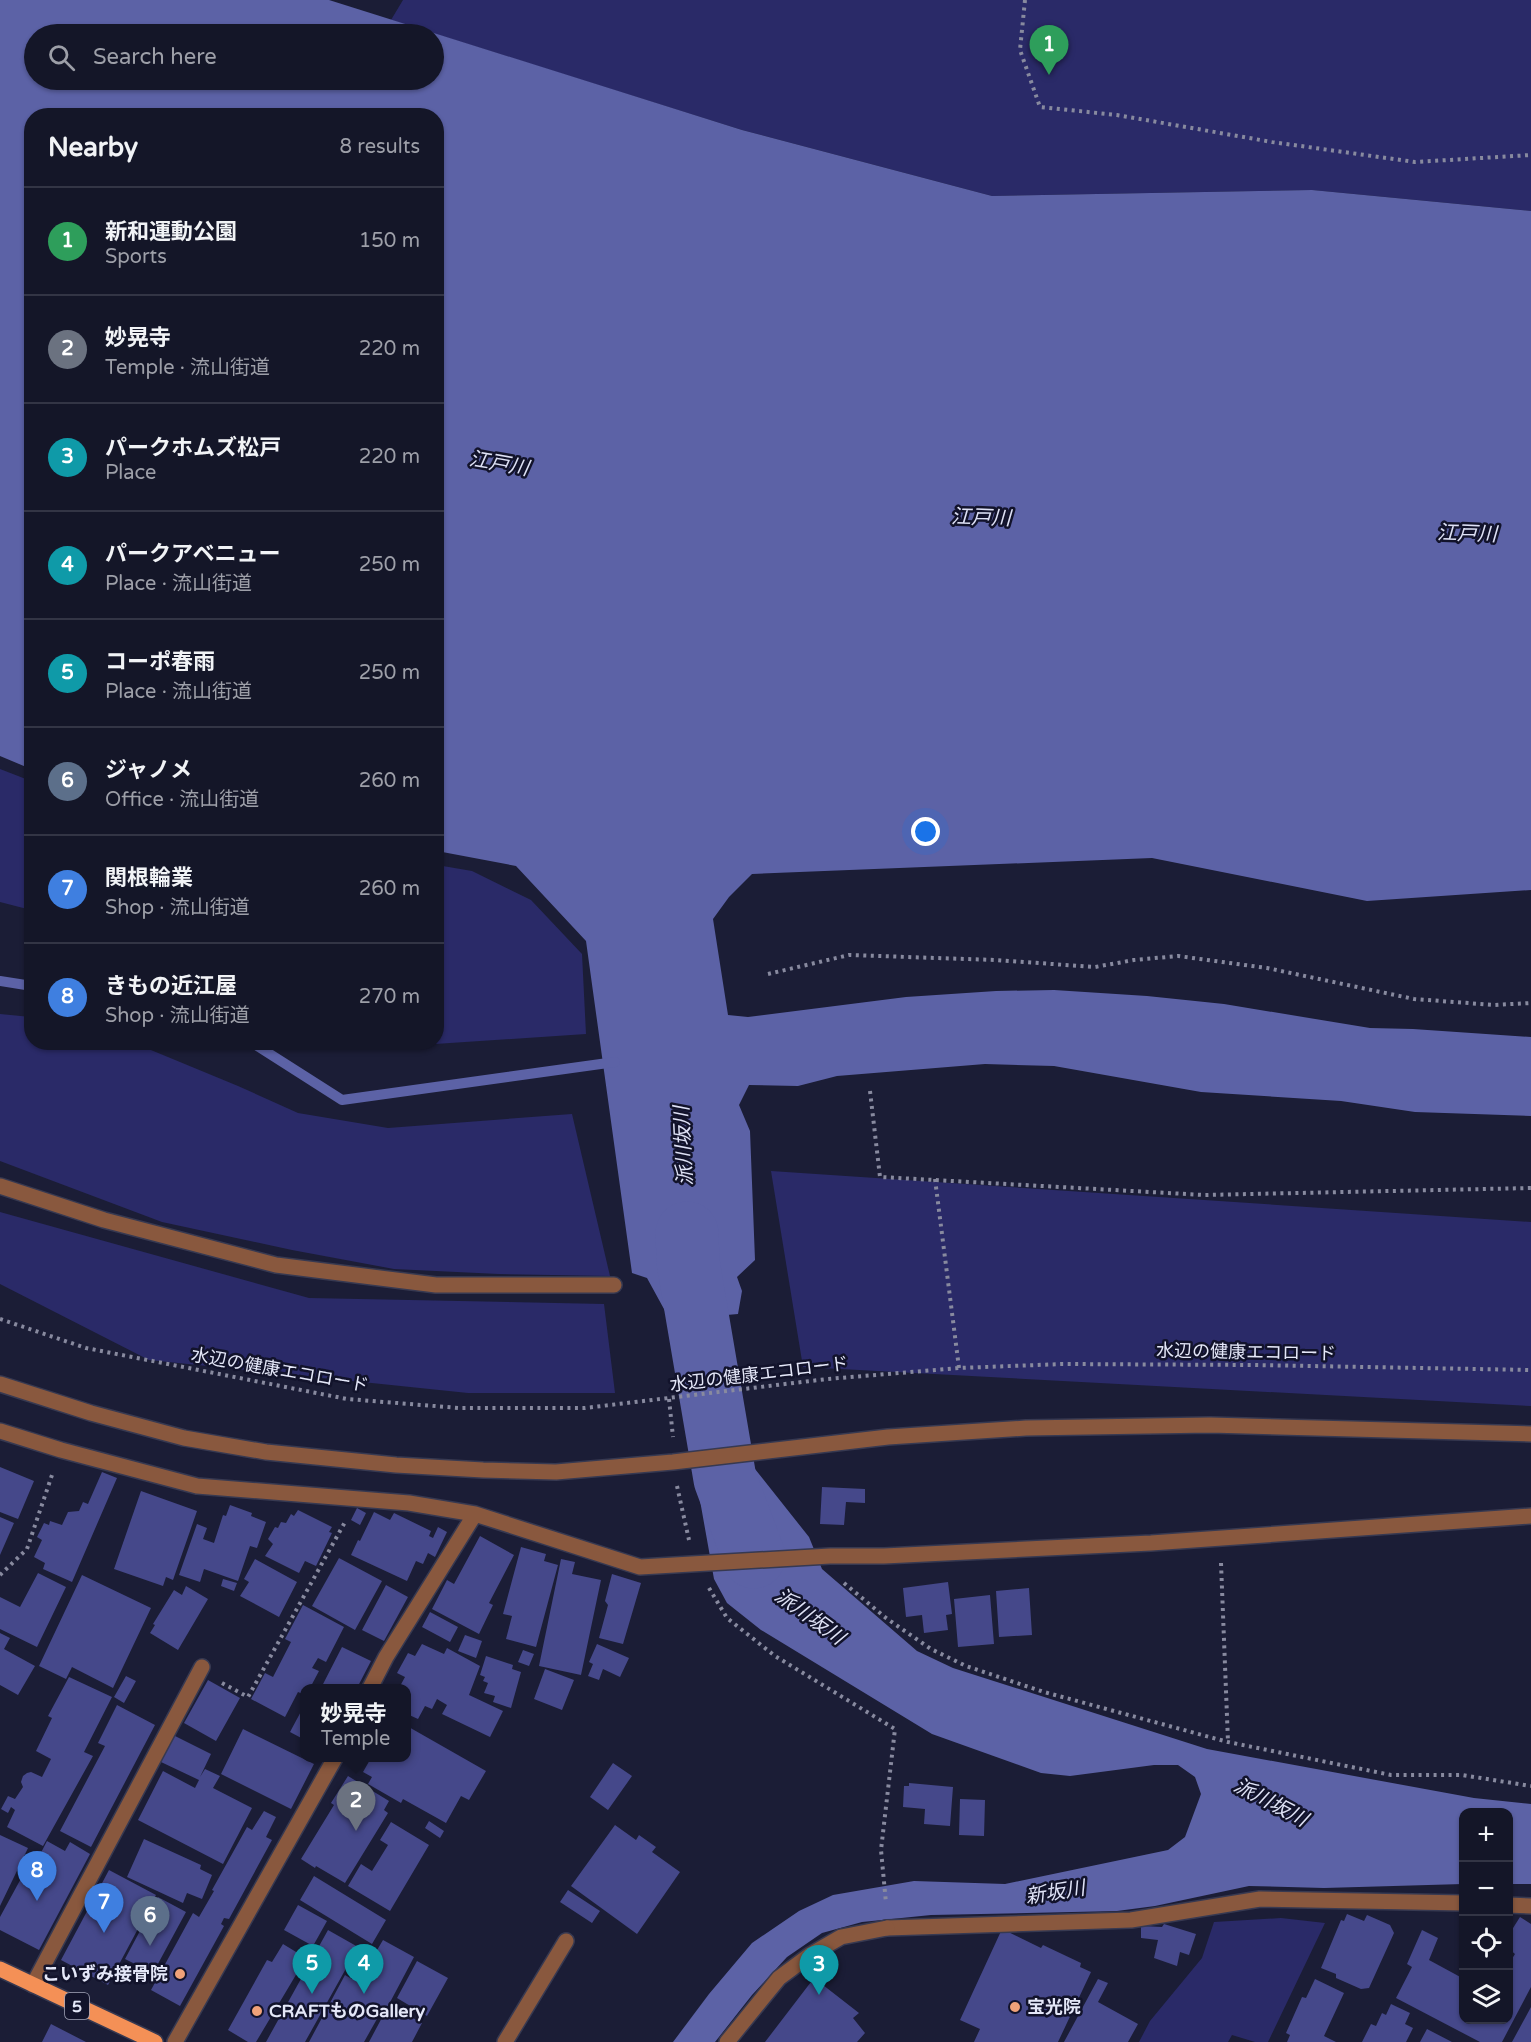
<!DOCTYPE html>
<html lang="en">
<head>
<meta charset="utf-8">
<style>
  body { margin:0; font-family:"Varela Round","Noto Sans JP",sans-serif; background:#212334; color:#f1f3f6 }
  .controls { position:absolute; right:18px; bottom:18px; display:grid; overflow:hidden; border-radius:12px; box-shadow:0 2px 4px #0004 }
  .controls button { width:54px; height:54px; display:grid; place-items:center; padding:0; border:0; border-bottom:2px solid #333545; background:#141628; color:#f1f3f6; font:30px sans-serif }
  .you { position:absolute; left:926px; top:832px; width:21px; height:21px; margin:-15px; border:4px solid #fff; border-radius:50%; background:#1a73e8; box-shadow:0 0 0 9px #1a73e833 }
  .badge { display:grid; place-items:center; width:39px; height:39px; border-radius:50%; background:#f0a279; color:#fff; font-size:20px; font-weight:700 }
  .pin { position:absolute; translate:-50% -50px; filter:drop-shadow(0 2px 3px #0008) }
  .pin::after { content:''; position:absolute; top:32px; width:21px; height:18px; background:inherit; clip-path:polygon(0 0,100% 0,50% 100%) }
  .popup { position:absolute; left:300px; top:1684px; width:111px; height:78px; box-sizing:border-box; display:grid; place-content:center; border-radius:12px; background:#141628; filter:drop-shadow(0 2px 4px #0005); font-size:20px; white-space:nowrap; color:#9d9fa8 }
  .popup b { font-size:22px; color:#f1f3f6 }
  .popup::after { content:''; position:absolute; left:50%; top:100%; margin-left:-12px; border:12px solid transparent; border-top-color:#141628 }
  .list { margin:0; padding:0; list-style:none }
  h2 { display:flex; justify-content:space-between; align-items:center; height:78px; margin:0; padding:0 24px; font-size:26px }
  h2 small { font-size:20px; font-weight:400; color:#9d9fa8 }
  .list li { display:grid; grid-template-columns:39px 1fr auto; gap:18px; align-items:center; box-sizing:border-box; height:108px; padding:0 24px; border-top:2px solid #333545 }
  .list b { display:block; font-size:22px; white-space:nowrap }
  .list p { margin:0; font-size:20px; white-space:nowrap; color:#9d9fa8 }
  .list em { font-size:20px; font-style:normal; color:#9d9fa8 }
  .icon { flex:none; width:33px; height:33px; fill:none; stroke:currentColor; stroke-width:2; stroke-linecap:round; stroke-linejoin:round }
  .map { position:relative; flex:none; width:1531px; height:2042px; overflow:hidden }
  .search { position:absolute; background:#141628; box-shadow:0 2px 4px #0004; left:24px; top:24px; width:420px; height:66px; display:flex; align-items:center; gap:15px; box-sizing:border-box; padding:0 21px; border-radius:33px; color:#9d9fa8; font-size:22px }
  .panel { position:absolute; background:#141628; box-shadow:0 2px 4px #0004; left:24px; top:108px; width:420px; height:942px; border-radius:24px }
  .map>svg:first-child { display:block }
  .green { fill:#2a2a68 }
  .water { fill:#5c62a6; fill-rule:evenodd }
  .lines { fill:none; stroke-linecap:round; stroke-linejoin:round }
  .stream { stroke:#5c62a6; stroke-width:10 }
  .river { stroke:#5c62a6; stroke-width:63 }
  .building { fill:#45488a }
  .service-casing { stroke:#373951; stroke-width:18 }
  .pedestrian-casing { stroke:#373951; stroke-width:18 }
  .minor-casing { stroke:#373951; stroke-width:18 }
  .tertiary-casing { stroke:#373951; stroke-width:18 }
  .primary-casing { stroke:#373951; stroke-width:18 }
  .path { stroke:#888a9f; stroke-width:4; stroke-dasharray:3 4.5; stroke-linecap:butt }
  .service { stroke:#89583e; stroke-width:15 }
  .pedestrian { stroke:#89583e; stroke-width:15 }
  .minor { stroke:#89583e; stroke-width:15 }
  .tertiary { stroke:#89583e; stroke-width:15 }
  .primary { stroke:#f49056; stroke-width:15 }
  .poi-dot { fill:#f0a279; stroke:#12132b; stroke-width:2 }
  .labels { text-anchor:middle; stroke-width:5; stroke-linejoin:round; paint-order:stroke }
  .shield { fill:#12132b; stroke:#a5a7ba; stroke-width:1.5 }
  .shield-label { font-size:16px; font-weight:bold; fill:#e4e7f8 }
  .street-label { font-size:18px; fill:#e4e7f8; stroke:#12132b }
  .poi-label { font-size:18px; font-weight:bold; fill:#e4e7f8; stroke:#12132b; text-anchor:start }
  .water-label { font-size:20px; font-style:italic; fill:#dfe2f6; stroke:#12132b }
</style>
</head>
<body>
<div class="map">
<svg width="1531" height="2042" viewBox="0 0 1531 2042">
  <rect width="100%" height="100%" fill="#1b1d36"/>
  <path class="green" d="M403,0H1531V211L1312,190L992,196L742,130L391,20Z
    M0,769L31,781V910L0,902Z
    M437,865L472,871L531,900L582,954L586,1034L405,1046L403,1043L436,1042Z
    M0,1014L31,1017L32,1042L134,1043L238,1086L298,1113L388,1128L572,1114L610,1276L499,1274L394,1269L292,1250L162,1222L0,1161Z
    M771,1171L1531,1222V1406L803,1367Z
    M0,1212L309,1298L604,1304L615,1393H468L149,1360L0,1284Z
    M1281,1918L1325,1923L1268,2042H1255L1232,2035L1228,2042H1139L1150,2021L1202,1958L1214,1922Z"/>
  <path class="water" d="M0,0H329L742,130L992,196L1312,190L1531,211V890L1367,901L1152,858L752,874L729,897L713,919L728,1015L748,1017L906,997L996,991L1054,990L1147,996L1224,1004L1370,1028L1413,1029L1531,1037V1116L1415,1112L1341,1101L1201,1092L1054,1066L985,1064L837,1076L798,1086L749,1085L739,1105L750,1131L755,1260L737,1277L742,1291L738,1314L670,1320L647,1278L632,1273L586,941L516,866L437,851L436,116H32L31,769L0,756ZM434,34V80H34V34Z
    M755,1469L809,1537L822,1569L917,1651L953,1668L1207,1749L1474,1798L1531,1804V1884H1509L1508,1812H1464L1463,1884L1324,1888L1249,1886L1155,1906L1117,1911L931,1915L862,1922L822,1933L787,1957L752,1995L715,2042H673L709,1994L752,1943L799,1911L833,1895L914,1881L1005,1884L1168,1850L1185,1837L1201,1794L1195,1777L1178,1765H1154L1070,1776L1041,1773L932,1734L761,1630L727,1603L714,1579L696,1478Z"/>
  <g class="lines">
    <path class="stream" d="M0,981L32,986
      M251,1042L342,1100L615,1062"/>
    <path class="river" d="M687,1233L688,1262L725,1479L754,1557"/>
  </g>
  <path class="building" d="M0,1467L34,1481L18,1519L0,1512Z
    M102,1472L117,1478L72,1582L43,1569L45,1563L34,1557L42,1540L37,1537L44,1523L49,1525L50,1521L62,1525L68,1512L79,1511L83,1502L88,1504Z
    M822,1487L865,1489V1503L846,1502L844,1525L820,1524Z
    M141,1491L197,1511L173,1580L166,1577L163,1586L114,1569Z
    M230,1505L252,1513L251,1516L266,1522L257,1548L250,1546L238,1581L204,1569L200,1582L179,1575L197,1524L207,1528L203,1539L214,1543L223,1515L226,1516Z
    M357,1508L366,1513L360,1525L351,1520Z
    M298,1510L332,1527L329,1532L332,1533L316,1566L305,1561L299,1573L265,1556L273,1544L268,1539L275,1527L278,1528L281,1522L286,1523L291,1514L294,1516Z
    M374,1512L390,1520L394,1513L431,1531L429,1536L433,1538L438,1527L447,1532L435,1557L428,1553L423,1564L416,1561L407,1581L351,1555L358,1540L360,1541Z
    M0,1517L14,1523L0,1555Z
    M480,1536L514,1555L489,1603L493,1605L479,1634L432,1609L447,1580L454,1584Z
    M521,1547L546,1554L544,1561L558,1565L536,1647L506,1639L512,1616L503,1614Z
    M339,1558L382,1581L355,1630L312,1606Z
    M255,1559L297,1582L279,1617L240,1596L249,1582L244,1579Z
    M561,1559L575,1562L572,1574L601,1580L581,1675L539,1666Z
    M38,1573L66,1587L37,1647L0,1629V1597L20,1607Z
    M612,1574L641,1583L623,1644L599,1638L608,1605L605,1601Z
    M82,1575L151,1608L113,1688L72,1667L66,1679L39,1666Z
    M223,1579L237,1583L234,1591L221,1586Z
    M948,1582L952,1614L946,1615L948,1630L924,1633L922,1615L906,1617L903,1588Z
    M386,1585L408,1597L384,1641L362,1630Z
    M186,1586L208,1599L178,1650L150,1633L155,1625L153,1624L174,1590L182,1595Z
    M1029,1588L1032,1635L999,1637L996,1591Z
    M990,1595L994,1644L958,1647L954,1599Z
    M303,1605L344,1627L326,1662L318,1658L312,1668L319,1671L310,1688H305V1695L298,1692L285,1717L251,1699L265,1673L273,1677L291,1642L285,1639Z
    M430,1612L458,1627L450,1642L422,1627Z
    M0,1633L10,1638L4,1649L35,1666L18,1695L0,1685Z
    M465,1635L482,1641L476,1658L458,1651Z
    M422,1644L444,1654L447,1648L480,1666L469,1695L503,1711L490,1737L442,1714L447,1705L437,1699L432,1709L425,1706L418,1719L407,1714V1688H399L405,1677L397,1673L408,1653L415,1656Z
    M597,1644L629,1658L620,1677L603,1669L599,1680L588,1676L593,1664L589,1662Z
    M342,1647L371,1661L357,1688H321Z
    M523,1650L534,1654L529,1666L518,1662Z
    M486,1656L513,1665L512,1669L521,1672L511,1708L493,1702L495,1696L484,1693L488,1683L483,1681L485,1677L480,1675Z
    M545,1669L574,1680L562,1710L534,1699Z
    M126,1676L136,1681L124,1703L114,1697Z
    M69,1677L112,1697L84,1752L93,1756L43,1846L7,1827L15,1810L11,1807L8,1813L1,1809L8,1796L15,1799L23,1787L21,1782L23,1776L27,1773L31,1772L42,1777L51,1759L36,1751L52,1718L48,1716Z
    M208,1680L240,1698L216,1741L184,1723Z
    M305,1704V1740L290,1732Z
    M117,1705L155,1725L91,1847L60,1831L105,1746L98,1743Z
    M407,1726L486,1771L469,1800L461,1796L446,1823L403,1799L401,1803L368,1784L372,1777L363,1772L371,1758H407Z
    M243,1729L314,1764L291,1809L221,1774Z
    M171,1734L211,1754L200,1777L205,1769L220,1776L213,1788L252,1808L223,1864L138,1820L163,1771L195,1788L199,1780L161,1762L164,1756L162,1754Z
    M613,1763L632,1776L608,1810L590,1797Z
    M348,1776L389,1801L384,1810L388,1813L345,1883L316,1866L315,1868L301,1859L334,1805L331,1803Z
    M909,1783L953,1787L950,1826L924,1824L925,1809L903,1807L904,1786H909Z
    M960,1799L985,1800L984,1836L959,1835Z
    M264,1811L276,1817L266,1837L272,1840L229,1919L224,1918L221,1924L224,1926L180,2006L151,1990L193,1913L199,1917L214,1891L212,1890L247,1827L252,1830Z
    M429,1821L444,1831L440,1838L425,1828Z
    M391,1822L429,1845L390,1911L348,1886L361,1864L372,1871L388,1845L380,1840Z
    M615,1825L636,1840L639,1835L656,1847L652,1852L680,1872L637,1934L571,1886Z
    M0,1835L28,1848L0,1906Z
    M144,1839L201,1865L200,1869L212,1875L202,1899L187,1893L183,1903L127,1877Z
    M47,1841L65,1851L70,1842L90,1854L39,1950L0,1930V1917L24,1873L29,1876Z
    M109,1870L156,1895L108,1985L61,1960Z
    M314,1876L386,1920L372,1944L300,1900Z
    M568,1890L600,1911L592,1923L560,1902Z
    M158,1897L186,1912L153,1973L125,1959Z
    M298,1905L327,1921L313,1946L284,1930Z
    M1347,1914L1364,1921L1367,1915L1390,1925L1394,1933L1369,1988L1361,1989L1336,1978V1974L1321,1968L1341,1920L1344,1921Z
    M1520,1917L1531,1924V1987L1502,2042H1480L1396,1998L1412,1967L1407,1964L1422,1930L1438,1938L1429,1960L1464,1979V2020H1508V1965L1515,1954L1508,1948V1936Z
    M1164,1924L1196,1934L1189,1955L1180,1952L1177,1966L1154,1958L1158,1940L1141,1938V1926L1162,1927Z
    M1002,1929L1041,1948L1043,1945L1081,1963L1080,1967L1091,1972L1058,2042H974L980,2029L960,2020Z
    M328,1930L358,1947L305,2042H266Z
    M383,1940L414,1957L387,2008L393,2012L395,2008L422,2023L412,2042H369L385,2012L382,2010L364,2042H309L345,1975L352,1979L363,1959L370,1962Z
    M283,1944L306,1958L256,2042H248L228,2030L267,1960L272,1962Z
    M417,1961L448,1978L427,2016L397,1998Z
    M814,1978L859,2013L853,2018L865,2033L857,2042H765Z
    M1098,1979L1108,1983L1098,2002L1138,2024L1128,2042H1064Z
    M1315,1979L1344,1993L1324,2036L1336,2042H1287L1290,2035L1286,2033L1302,1997L1306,1998Z
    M1391,2004L1410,2013L1405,2024L1413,2028L1406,2042H1362L1371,2024L1376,2026L1382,2013L1386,2015Z
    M1531,2007V2042H1512Z
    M51,2024L86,2042H42Z
    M1427,2029L1452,2042H1420Z"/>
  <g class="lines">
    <defs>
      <path id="service" d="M0,1186L104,1220L276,1265L436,1285H614
        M1508,1905L1531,1906
        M887,1928L1131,1920L1260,1899L1464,1903
        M33,1985L202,1667"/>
      <path id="pedestrian" d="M505,2042L566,1941"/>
      <path id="minor" d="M0,1431L61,1450L197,1486L409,1503L475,1514L640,1567L830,1556H884L1151,1543L1531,1516
        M370,1688L386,1657L475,1514
        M175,2042L335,1758
        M727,2042L779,1978L810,1955L841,1937L887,1928"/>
      <path id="tertiary" d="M0,1384L91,1413L184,1438L266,1452L396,1465L483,1470L556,1472L673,1462L888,1437L1026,1428L1210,1425L1531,1434"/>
      <path id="primary" d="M0,1969L155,2042"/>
    </defs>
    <use href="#service" class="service-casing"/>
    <use href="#pedestrian" class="pedestrian-casing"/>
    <use href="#minor" class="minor-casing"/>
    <use href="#tertiary" class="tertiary-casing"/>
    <use href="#primary" class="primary-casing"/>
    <path class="path" d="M1025,0L1020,50L1040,107L1117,115L1272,142L1415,162L1531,155
      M768,974L849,955L995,960L1095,967L1134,960L1178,956L1267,968L1414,999L1494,1005L1531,1003
      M870,1091L880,1177L1204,1195L1531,1188
      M935,1179L959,1368
      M0,1319L86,1348L347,1399L459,1408H585L827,1379L959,1368L1063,1364L1255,1365L1531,1370
      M669,1399L673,1437
      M677,1486L689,1540
      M1221,1563L1228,1742
      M0,1575L27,1549L53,1472
      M844,1583L886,1618L931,1649L966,1666L1044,1692L1228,1742L1391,1775H1462L1531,1786
      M709,1588L727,1618L775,1656L895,1729L881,1850L886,1903
      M222,1683L248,1697L345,1522"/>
    <use href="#service" class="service"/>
    <use href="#pedestrian" class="pedestrian"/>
    <use href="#minor" class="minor"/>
    <use href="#tertiary" class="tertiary"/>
    <use href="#primary" class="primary"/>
  </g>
  <g class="poi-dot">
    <circle cx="180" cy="1974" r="6"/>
    <circle cx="1015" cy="2007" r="6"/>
    <circle cx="257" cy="2011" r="6"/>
  </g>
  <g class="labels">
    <rect class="shield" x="65" y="1993" width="24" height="26" rx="4.5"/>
    <g class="shield-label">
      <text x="77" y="2012">5</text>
    </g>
    <g class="street-label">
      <text transform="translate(1246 1352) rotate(1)" y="6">水辺の健康エコロード</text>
      <text transform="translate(280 1370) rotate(10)" y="6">水辺の健康エコロード</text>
      <text transform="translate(759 1374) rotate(-7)" y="6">水辺の健康エコロード</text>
    </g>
    <g class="poi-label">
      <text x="168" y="1980" text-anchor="end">こいずみ接骨院</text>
      <text x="1027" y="2013">宝光院</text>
      <text x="269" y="2017">CRAFTものGallery</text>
    </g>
    <g class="water-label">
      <text transform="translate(499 463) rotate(10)" y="7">江戸川</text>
      <text transform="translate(981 517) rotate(2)" y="7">江戸川</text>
      <text transform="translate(1467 533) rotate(2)" y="7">江戸川</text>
      <text transform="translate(683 1146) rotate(-93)" y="7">派川坂川</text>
      <text transform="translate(810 1616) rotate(36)" y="7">派川坂川</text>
      <text transform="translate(1271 1802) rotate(28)" y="7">派川坂川</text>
      <text transform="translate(1055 1892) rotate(-9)" y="7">新坂川</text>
    </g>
  </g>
</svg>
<div class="controls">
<button>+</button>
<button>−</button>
<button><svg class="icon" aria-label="locate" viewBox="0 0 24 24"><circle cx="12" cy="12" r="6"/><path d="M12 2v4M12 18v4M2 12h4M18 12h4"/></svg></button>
<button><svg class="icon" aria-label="layers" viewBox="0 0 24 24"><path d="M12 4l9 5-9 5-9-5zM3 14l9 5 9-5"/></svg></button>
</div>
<div class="you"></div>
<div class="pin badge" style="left:1049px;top:75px;background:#2e9e5b">1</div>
<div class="pin badge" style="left:356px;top:1831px;background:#6b7280">2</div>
<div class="popup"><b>妙晃寺</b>Temple</div>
<div class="pin badge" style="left:819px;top:1995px;background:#0f9aa8">3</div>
<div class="pin badge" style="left:364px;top:1994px;background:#0f9aa8">4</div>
<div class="pin badge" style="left:312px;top:1994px;background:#0f9aa8">5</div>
<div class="pin badge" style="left:150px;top:1946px;background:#5c6f8a">6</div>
<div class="pin badge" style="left:104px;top:1933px;background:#3f7fe0">7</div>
<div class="pin badge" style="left:37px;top:1901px;background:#3f7fe0">8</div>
<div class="search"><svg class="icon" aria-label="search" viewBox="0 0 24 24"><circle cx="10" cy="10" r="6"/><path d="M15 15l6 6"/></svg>Search here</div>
<section class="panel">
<h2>Nearby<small>8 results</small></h2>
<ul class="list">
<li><span class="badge" style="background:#2e9e5b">1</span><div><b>新和運動公園</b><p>Sports</p></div><em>150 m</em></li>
<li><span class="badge" style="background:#6b7280">2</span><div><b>妙晃寺</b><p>Temple · 流山街道</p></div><em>220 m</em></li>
<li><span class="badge" style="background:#0f9aa8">3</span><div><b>パークホムズ松戸</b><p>Place</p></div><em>220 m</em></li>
<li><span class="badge" style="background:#0f9aa8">4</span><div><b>パークアベニュー</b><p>Place · 流山街道</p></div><em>250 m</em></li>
<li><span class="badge" style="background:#0f9aa8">5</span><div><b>コーポ春雨</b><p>Place · 流山街道</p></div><em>250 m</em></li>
<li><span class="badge" style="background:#5c6f8a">6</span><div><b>ジャノメ</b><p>Office · 流山街道</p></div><em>260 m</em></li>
<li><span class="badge" style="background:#3f7fe0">7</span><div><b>関根輪業</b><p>Shop · 流山街道</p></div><em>260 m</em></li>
<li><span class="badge" style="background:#3f7fe0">8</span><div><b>きもの近江屋</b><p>Shop · 流山街道</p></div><em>270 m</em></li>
</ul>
</section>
</div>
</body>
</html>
